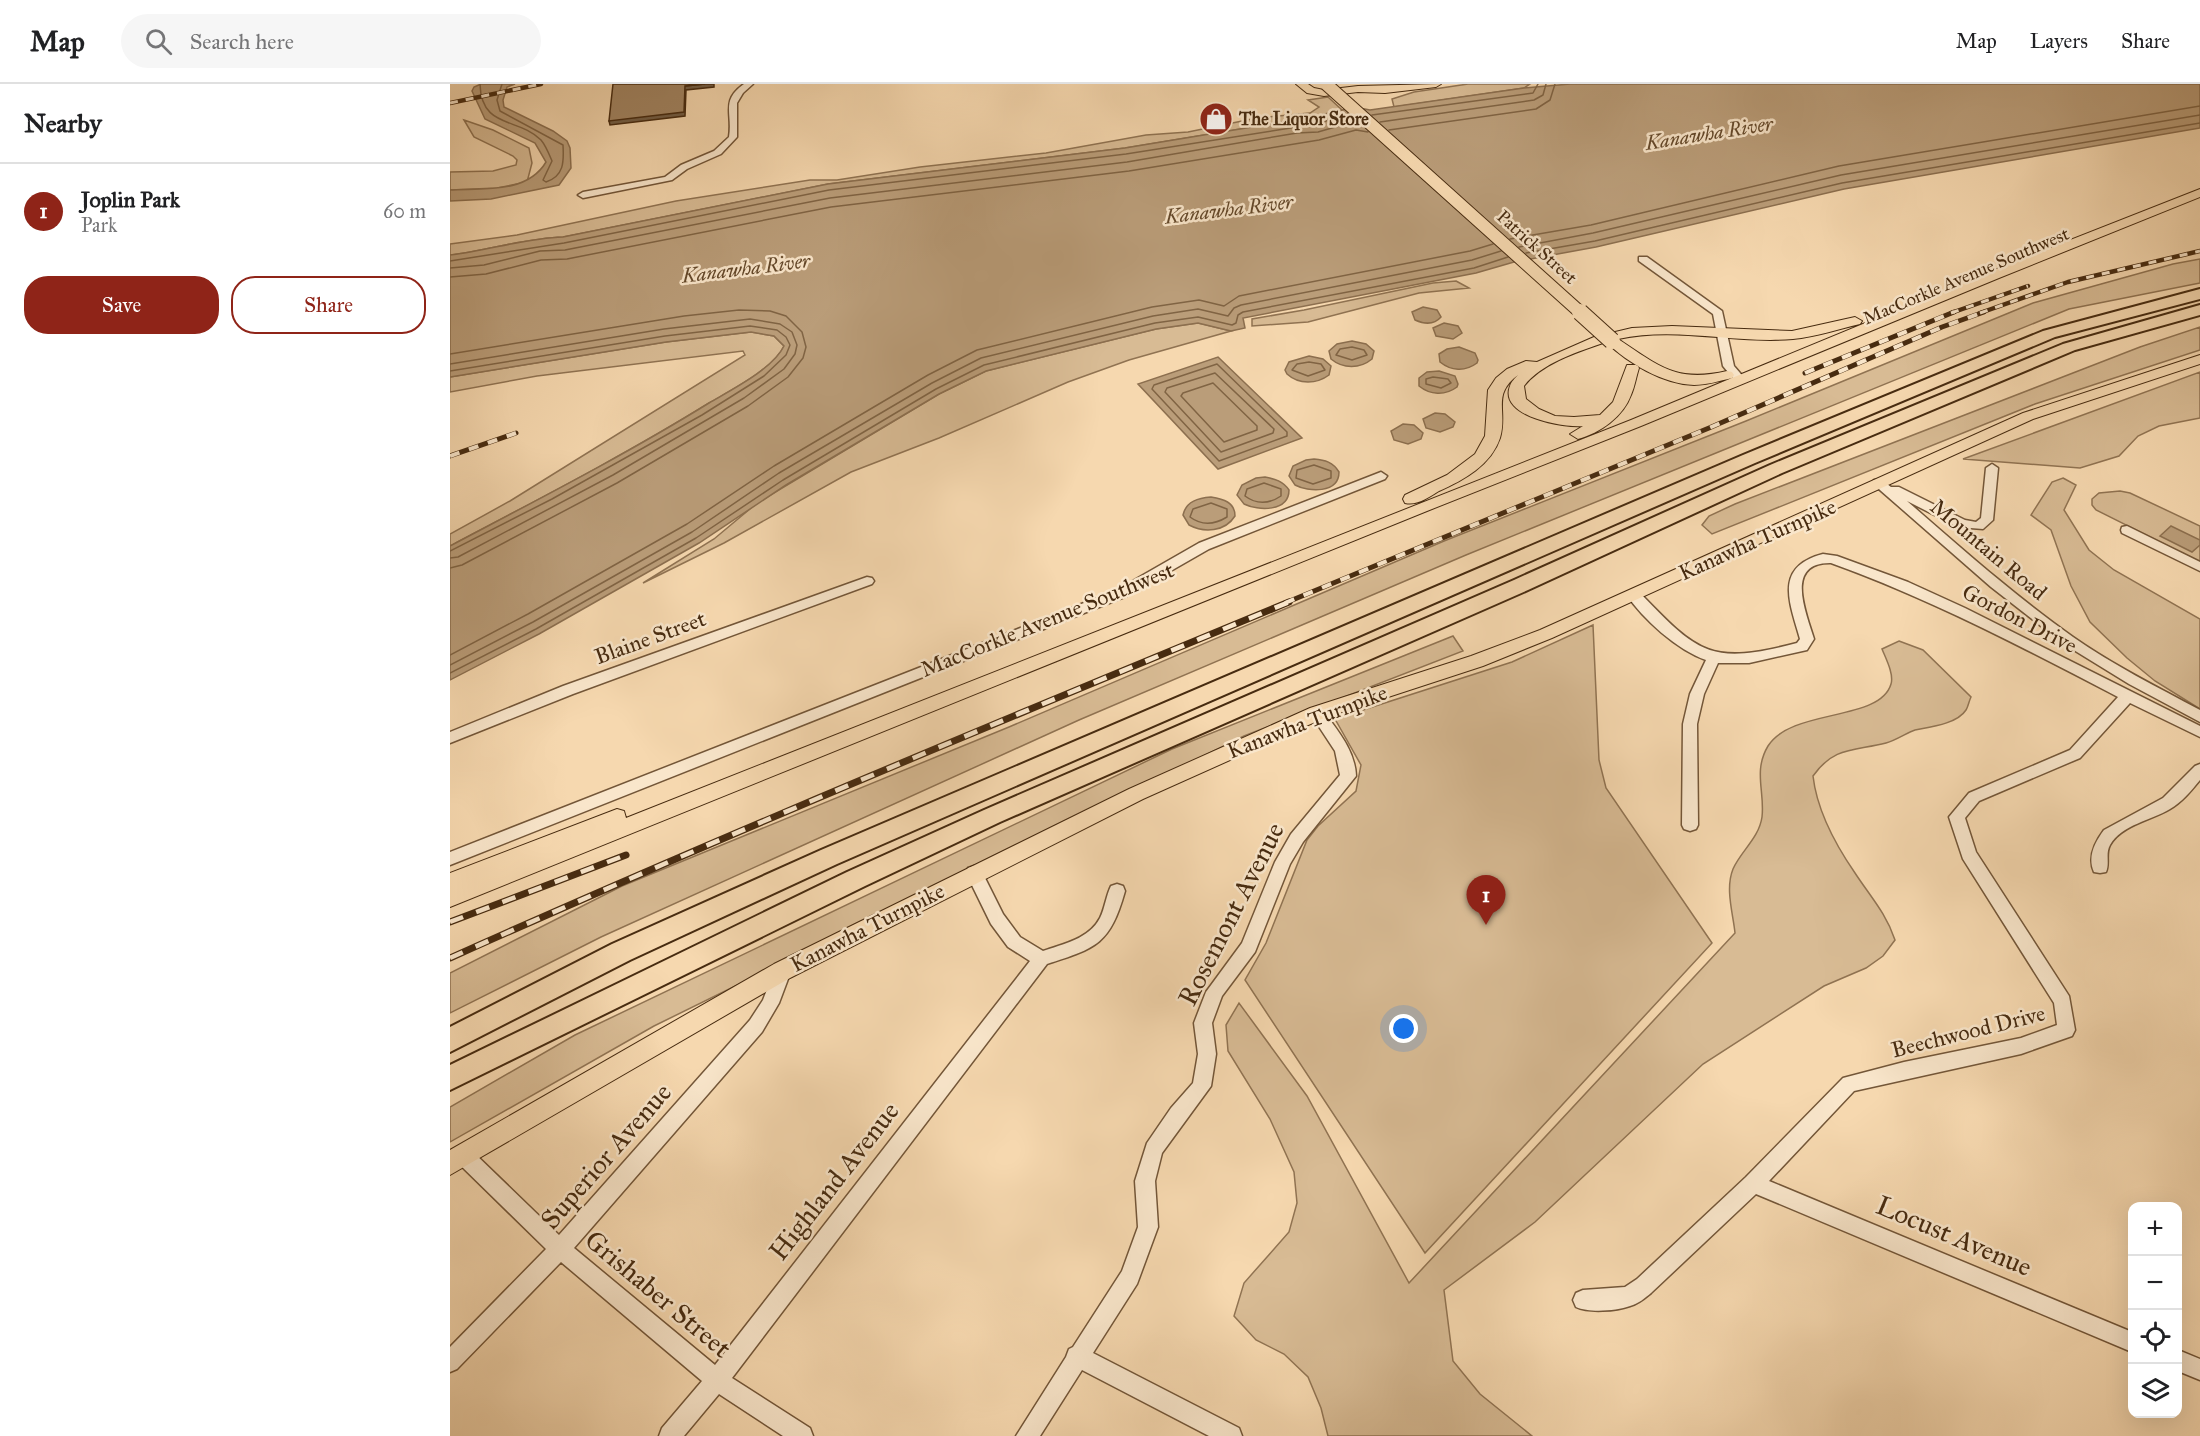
<!DOCTYPE html>
<html lang="en">
<head>
<meta charset="utf-8">
<style>
  body { margin:0; font-family:"IM FELL Great Primer",serif; background:#f6f6f6; color:#202124 }
  .controls { position:absolute; right:18px; bottom:18px; display:grid; overflow:hidden; border-radius:12px; box-shadow:0 6px 24px #0002 }
  .controls button { width:54px; height:54px; display:grid; place-items:center; padding:0; border:0; border-bottom:2px solid #e0e0e0; background:#fff; color:#202124; font:30px sans-serif }
  .you { position:absolute; left:954px; top:945px; width:21px; height:21px; margin:-15px; border:4px solid #fff; border-radius:50%; background:#1a73e8; box-shadow:0 0 0 9px #1a73e833 }
  .badge { display:grid; place-items:center; width:39px; height:39px; border-radius:50%; background:#8f2418; color:#fff; font-size:20px; font-weight:700 }
  .pin { position:absolute; translate:-50% -50px; filter:drop-shadow(0 2px 3px #0008) }
  .pin::after { content:''; position:absolute; top:32px; width:21px; height:18px; background:inherit; clip-path:polygon(0 0,100% 0,50% 100%) }
  .list { margin:0; padding:0; list-style:none }
  h2 { display:flex; justify-content:space-between; align-items:center; height:78px; margin:0; padding:0 24px; font-size:26px }
  h2 small { font-size:20px; font-weight:400; color:#757577 }
  .list li { display:grid; grid-template-columns:39px 1fr auto; gap:18px; align-items:center; box-sizing:border-box; height:96px; padding:0 24px; border-top:2px solid #e0e0e0 }
  .list b { display:block; font-size:22px; white-space:nowrap }
  .list p { margin:0; font-size:20px; white-space:nowrap; color:#757577 }
  .list em { font-size:20px; font-style:normal; color:#757577 }
  .actions { display:flex; gap:12px; padding:18px 24px }
  .actions a { flex:1; padding:14px 0; border:2px solid #8f2418; border-radius:24px; text-align:center; font-size:21px; color:#8f2418 }
  .actions .main { background:#8f2418; color:#fff }
  .icon { flex:none; width:33px; height:33px; fill:none; stroke:currentColor; stroke-width:2; stroke-linecap:round; stroke-linejoin:round }
  .map { position:relative; flex:none; width:1750px; height:1352px; overflow:hidden }
  header { display:flex; align-items:center; gap:36px; box-sizing:border-box; height:84px; padding:0 30px; background:#fff; border-bottom:2px solid #e0e0e0 }
  header strong { font-size:28px }
  nav { display:flex; gap:33px; margin-inline-start:auto; font-size:21px }
  .search { width:420px; height:54px; background:#f6f6f6; display:flex; align-items:center; gap:15px; box-sizing:border-box; padding:0 21px; border-radius:33px; color:#757577; font-size:22px }
  main { display:flex }
  aside { flex:1; background:#fff }
  .map>svg:first-child { display:block }
  .green { fill:#d8bb94; stroke:#907352; stroke-width:1.5 }
  .water { fill:#ba9d79; stroke:#8c6f4f; stroke-width:1.5 }
  .lines { fill:none; stroke-linecap:round; stroke-linejoin:round }
  .shore { stroke:#806444; stroke-width:1.5 }
  .minor-casing { stroke:#735638; stroke-width:3 }
  .major-casing { stroke:#472b10; stroke-width:2 }
  .highway-casing { stroke:#472b10; stroke-width:4 }
  .minor { fill:#f9e6cb; fill-rule:evenodd }
  .major { fill:#f6d8af; fill-rule:evenodd }
  .highway { fill:#f6d8af; fill-rule:evenodd }
  .rail-far2-casing { stroke:#472b10; stroke-width:4.5 }
  .rail-far1-casing { stroke:#472b10; stroke-width:5 }
  .rail-casing { stroke:#472b10; stroke-width:7 }
  .rail-far2 { stroke:#f9e6cb; stroke-width:3; stroke-dasharray:8; stroke-linecap:butt }
  .rail-far1 { stroke:#f9e6cb; stroke-width:4; stroke-dasharray:10; stroke-linecap:butt }
  .rail { stroke:#f9e6cb; stroke-width:4.5; stroke-dasharray:14; stroke-linecap:butt }
  .major-bridge-far1-casing { stroke:#472b10; stroke-width:14; stroke-linecap:butt }
  .major-bridge-casing { stroke:#472b10; stroke-width:18; stroke-linecap:butt }
  .major-bridge-far1 { stroke:#f6d8af; stroke-width:12 }
  .major-bridge { stroke:#f6d8af; stroke-width:16 }
  .shaded-wall { fill:#715d45; stroke:#472b10; stroke-width:1.5 }
  .building { fill:#a28563; stroke:#472b10; stroke-width:1.5 }
  .labels { text-anchor:middle; stroke-width:5; stroke-linejoin:round; paint-order:stroke }
  .far-poi-label { font-size:18px; font-weight:bold; fill:#472b10; stroke:#f9e6cb; text-anchor:start }
  .far-street-label { font-size:18px; fill:#472b10; stroke:#f9e6cb }
  .far-water-label { font-size:20px; font-style:italic; fill:#64482a; stroke:#f9e6cb }
  .street-label { font-size:22px; fill:#472b10; stroke:#f9e6cb }
  .near-street-label { font-size:27px; fill:#472b10; stroke:#f9e6cb }
</style>
</head>
<body>
<header>
<strong>Map</strong>
<div class="search"><svg class="icon" aria-label="search" viewBox="0 0 24 24"><circle cx="10" cy="10" r="6"/><path d="M15 15l6 6"/></svg>Search here</div>
<nav><a>Map</a><a>Layers</a><a>Share</a></nav>
</header>
<main>
<aside>
<h2>Nearby<small></small></h2>
<ul class="list">
<li><span class="badge">1</span><div><b>Joplin Park</b><p>Park</p></div><em>60 m</em></li>
</ul>
<div class="actions"><a class="main">Save</a><a>Share</a></div>
</aside>
<div class="map">
<svg width="1750" height="1352" viewBox="0 0 1750 1352">
  <rect width="100%" height="100%" fill="#f6d8af"/>
  <filter id="stains"><feTurbulence type="fractalNoise" baseFrequency=".00333" numOctaves="4"/><feColorMatrix values="0 0 0 0 .2 0 0 0 0 .09 0 0 0 0 .02 0 0 0 .5 -.17"/></filter>
  <radialGradient id="worn" r=".72"><stop offset=".6" stop-color="#630" stop-opacity="0"/><stop offset="1" stop-color="#630" stop-opacity=".3"/></radialGradient>
  <path class="green" d="M1018,0H1080L1074,4L944,23L942,15L964,8Z
    M878,13L892,26L865,34L845,36L675,64L378,100L113,153C74,154 38,167 0,171V160L67,151L226,117L360,96H387L470,83L596,69L696,51L738,48L807,34L860,29L869,23L858,16Z
    M14,36L43,46L79,64L82,79L77,98L47,104L0,106V88L43,87L66,81L67,76L63,72L24,53Z
    M1750,175V199L1619,225L1016,471L629,636L151,853L0,929V889L172,802L559,643L994,457L1296,337L1583,219L1723,180Z
    M1006,197L1019,204L969,209L858,238L802,242V235L854,226L983,199Z
    M748,239L781,247L679,276L618,298L489,354L401,388L274,459L193,499L264,455L307,419L489,310L536,287L706,245Z
    M1750,243V266L1585,320L1262,450L1252,441L1259,432L1285,420L1690,263Z
    M301,248L324,252L334,262C323,285 281,306 259,319C175,371 87,416 0,462V450L60,417L295,271L293,267L87,292L0,308V293L216,258Z
    M1750,288V334L1709,342L1688,352L1669,372L1630,384L1513,375Z
    M1613,394L1626,401L1614,426L1639,466L1664,486L1750,535V625L1705,597L1677,574L1640,538L1621,502L1601,446L1581,431L1602,398Z
    M1670,407L1680,409L1750,442V478L1646,426L1642,421V415L1649,409Z
    M1143,541L1149,676L1156,704L1262,859L975,1169L795,896L816,859L857,756L868,742L906,707L911,681L885,635L1062,578Z
    M1003,552L1013,567L794,652L204,942L0,1058V1023L125,951L722,665Z
    M1449,557L1473,566L1521,613C1519,617 1518,623 1516,626C1507,640 1480,643 1465,646C1458,648 1447,656 1436,659C1405,667 1384,662 1363,692C1367,727 1385,760 1405,789C1420,812 1436,829 1445,856L1433,872L1416,884L1374,902L1253,980L1085,1138L994,1206L1003,1277L1030,1310L1082,1352H878L871,1324L858,1293L834,1270L806,1256L784,1232L794,1199L839,1148L847,1119L844,1088L820,1035L778,967L776,941L789,919L857,1012L959,1199L1285,849C1283,829 1275,805 1283,785C1291,767 1309,754 1312,733C1315,708 1303,687 1318,662C1342,624 1430,638 1441,600C1444,590 1436,575 1432,565Z"/>
  <path class="water" d="M31,0H65L57,3L53,16L54,23L103,47L117,57L120,64L121,84L109,101L41,115L0,117V106C33,104 77,110 96,78L85,59L35,35L22,7L24,3Z
    M1120,0H1750V44L1394,105L1146,163L1064,178L1026,189L793,234L795,244L781,247L748,239L706,245L536,287L489,310L336,401L249,459L89,550L0,596V462C87,416 175,371 259,319C281,306 323,285 334,262L324,252L301,248L216,258L0,293V171C38,167 74,154 113,153L378,100L675,64L845,36C871,34 894,20 920,26L1074,4Z
    M973,223L987,226L991,233C984,241 974,240 965,236L962,228Z
    M994,239L1008,242L1012,249L1003,255L986,252L983,244Z
    M902,257L916,260L924,267L922,275C910,285 893,285 881,275L879,267L887,260Z
    M1009,263L1025,269L1028,276L1027,279C1015,288 1001,287 990,278L989,270L997,265Z
    M859,272L873,275L881,282L879,291C867,300 849,301 837,290L835,286L839,278Z
    M768,273L852,354L768,385L688,300Z
    M989,287L1005,292L1008,300L1007,303C995,312 980,311 969,302V294L977,288Z
    M985,329L995,330L1005,338L1003,343L990,348L976,344L973,335Z
    M953,340L964,341L973,349L971,355L958,360L944,356L941,347Z
    M864,375C875,376 883,378 889,388C889,410 858,408 845,401L839,392L843,382L856,376Z
    M815,393C825,395 833,397 839,406C839,428 808,427 794,420L787,411L792,401L806,394Z
    M761,413C773,415 785,418 785,432C775,448 754,449 739,441L733,431C736,417 749,414 761,413Z
    M1721,442L1750,456V461L1742,468L1710,452Z"/>
  <g class="lines">
    <path class="shore" d="M30,0C31,45 68,33 91,56C96,62 99,70 102,77L93,96L96,98C114,92 114,78 113,61L50,27L47,16L52,0
      M922,31L1083,9L1088,0
      M930,38L1084,16L1093,11L1096,0
      M939,46L1086,25L1100,16L1105,0
      M1060,155L1141,141L1389,82L1750,22
      M1069,163L1143,149L1391,91L1750,31
      M1076,169L1145,157L1392,99L1750,39
      M0,177L114,159L379,106L676,70L866,40L899,30
      M0,184L34,181L90,167L115,166L380,114L677,78L847,49L868,48L906,37
      M0,193L36,190L91,176L117,175L381,123L679,87L869,56L906,46L918,48
      M902,263L914,266L917,271L902,276L886,271L890,265Z
      M0,270L234,232L289,226L320,227L336,232L352,248L356,263L353,274L338,293L298,322L167,399L12,481L0,484
      M859,278L871,280L875,286L858,292L842,286L847,280Z
      M0,280L214,245L300,235L330,240L342,248L347,261L345,270L334,285L294,314L163,391L8,473L0,474
      M767,280L837,348V352L769,377L702,305L704,301Z
      M0,287L215,252L300,242L327,246L336,253L340,261L336,271L314,292L252,331L102,415L0,467
      M765,289L824,345L823,349L771,368L715,308L717,304Z
      M983,293L998,295L1001,299L991,304L976,300V295Z
      M763,299L807,342V346L774,358L731,312L733,309Z
      M864,381L881,387V394L863,400L846,394L847,386Z
      M814,399L831,405V412C819,420 807,421 795,412L797,405Z
      M761,419L777,425V433C764,441 752,442 740,433L743,425Z
      M0,571L78,530L237,440L324,382L478,291L527,266L702,223L749,216L774,222L789,212L1020,167L1043,160
      M0,581L83,538L242,448L329,389L482,299L531,274L703,232L748,225L778,232L784,224L791,221L1022,176L1051,167
      M0,589L86,545L246,454L333,396L486,305L534,281L705,239L748,233L782,241L786,239L788,231L793,228L1024,184L1058,173"/>
    <defs>
      <path id="minor" d="M294,0H303L293,9L287,19V53L271,70L237,85L222,96L133,114L128,111L133,108L215,93L231,81L264,67L279,53C283,29 270,17 294,0Z
        M1189,173H1197L1272,227L1284,282L1296,296L1294,298H1286L1273,282L1263,230L1189,177Z
        M1542,380L1548,384L1543,436L1533,445L1508,443L1457,417C1511,464 1565,512 1623,553C1663,581 1707,603 1750,626V638L1679,600L1614,560L1541,503L1422,399L1424,396H1432L1441,403H1449L1515,436L1526,438L1531,434L1536,384Z
        M931,388L937,392L935,395L759,465L677,512L0,781V768L667,506L749,459Z
        M1677,442L1750,478V487L1672,449L1671,446L1672,443Z
        M1373,470L1387,472L1458,498L1515,524L1750,642V653L1680,619L1630,674L1529,717L1515,734L1526,768L1619,912L1625,946L1622,952L1571,970L1404,1007L1319,1097L1682,1248V1268L1306,1110L1201,1209C1195,1214 1188,1220 1180,1222C1166,1227 1139,1229 1126,1223L1123,1216L1126,1209L1133,1206L1175,1203L1187,1195L1296,1093L1393,994L1454,978L1571,954L1607,941L1604,919L1513,775L1499,733L1519,709L1620,666L1668,613C1574,564 1481,515 1381,479C1333,478 1357,531 1364,555L1357,566L1299,579H1268L1254,610L1247,640L1248,741L1246,745L1240,747L1234,745L1232,741L1233,640L1240,610L1256,576C1227,566 1193,535 1176,510L1183,506L1188,507C1248,569 1259,582 1347,559L1350,555C1340,519 1323,483 1373,470Z
        M417,493L422,494L424,497L422,500L123,610L0,659V648L113,602Z
        M867,624L872,625C887,646 905,666 906,692L853,758L840,780L805,868L772,912L762,939L766,970L761,1002L712,1069L705,1097L708,1143L687,1200L643,1269L789,1344L792,1352H759L632,1286L590,1352H566L616,1273L619,1265L623,1263L672,1187L688,1143L685,1097L697,1059L721,1024L743,999L748,970L744,939L756,908L792,859L825,778L841,750L890,691L885,667L860,629Z
        M1750,680V696C1741,707 1732,718 1720,725C1702,736 1671,741 1660,761C1655,770 1660,779 1656,788L1650,789L1644,788C1637,773 1645,758 1654,746L1713,714L1745,682Z
        M524,782L530,784L553,830L570,853L593,867C613,860 639,855 650,834C655,824 656,812 661,802L667,800L673,802L675,807C660,860 647,864 597,880L282,1294L360,1344L363,1352H333L269,1310L234,1352H209L212,1344L252,1297L111,1178L7,1285L0,1288V1263L96,1165L7,1078L5,1072L7,1066L14,1063L21,1066L109,1151L300,936L313,916L326,882L332,880L338,882L341,887L329,919L312,948L124,1164L265,1281L580,877L558,863L541,840L516,789L518,784Z
        M1728,1266L1750,1275V1296L1728,1287Z"/>
      <path id="major" d="M846,0H858L864,4L874,6L908,2L991,0L986,3L935,9L908,8L874,12L857,9Z
        M1750,105V113L1549,194L1191,342L977,427L0,823V789L167,725L174,727L176,734L1181,336L1282,294C1269,297 1257,301 1244,301C1213,300 1178,279 1156,258C1130,267 1091,279 1074,302L1076,315L1089,325L1105,332L1124,333L1150,331L1163,318L1177,281H1187L1189,284C1186,293 1185,302 1181,311C1173,333 1150,349 1128,355L1120,350L1133,342C1115,344 1048,333 1060,302C1061,298 1065,294 1068,291C1041,311 1058,327 1050,354C1041,381 1014,396 989,407C979,413 967,422 955,419L953,415L955,411L997,391L1025,370L1035,352L1038,306L1046,294L1057,285L1076,277L1087,278L1144,253L1182,244L1222,242L1342,247L1405,233L1412,237L1410,240C1388,245 1365,253 1343,255C1284,260 1226,242 1168,255C1209,282 1226,299 1277,287L1282,288L1284,291L1282,294L1539,188Z
        M1750,271V280L1583,335L1102,554L1033,582L874,634L693,715L340,894L0,1091V1066L324,880L679,705L860,624L1021,572L1090,546L1573,329Z"/>
      <path id="highway" d="M1750,205V215L1605,253L1305,379L387,780L180,876L0,968V943L162,860L371,766L1293,371L1593,247Z
        M1750,221V231L1625,266L1332,389L1078,506L550,738L415,802L0,1006V981L397,788L534,726L1064,496L1320,381L1613,260Z"/>
    </defs>
    <use href="#minor" class="minor-casing"/>
    <use href="#major" class="major-casing"/>
    <use href="#highway" class="highway-casing"/>
    <use href="#minor" class="minor"/>
    <use href="#major" class="major"/>
    <use href="#highway" class="highway"/>
    <defs>
      <path id="rail-far2" d="M0,19L91,0
        M1501,229L1578,202
        M1530,229L1618,198L1750,167"/>
      <path id="rail-far1" d="M1355,289L1504,228
        M0,372L66,349
        M835,519L1259,344L1492,243L1534,228"/>
      <path id="rail" d="M0,838L176,771
        M0,874C277,750 558,634 839,518"/>
    </defs>
    <use href="#rail-far2" class="rail-far2-casing"/>
    <use href="#rail-far1" class="rail-far1-casing"/>
    <use href="#rail" class="rail-casing"/>
    <use href="#rail-far2" class="rail-far2"/>
    <use href="#rail-far1" class="rail-far1"/>
    <use href="#rail" class="rail"/>
    <defs>
      <path id="major-bridge-far1" d="M876,0L1131,229"/>
      <path id="major-bridge" d="M1130,228L1162,257"/>
    </defs>
    <use href="#major-bridge-far1" class="major-bridge-far1-casing"/>
    <use href="#major-bridge" class="major-bridge-casing"/>
    <use href="#major-bridge-far1" class="major-bridge-far1"/>
    <use href="#major-bridge" class="major-bridge"/>
  </g>
  <path class="shaded-wall" d="M255,0H264V3L236,6L235,32L160,41L159,37L235,2Z"/>
  <path class="building" d="M163,0H255L235,2L234,28L159,37Z"/>
  <defs>
    <symbol id="shop-disc" viewBox="-11 -11 22 22"><circle r="9.5" fill="#8f2418" stroke="#f9e6cb"/><path d="M-5-2.5h2.3a2.7 3.5 0 0 1 5.4 0H5L5.5 6h-11ZM-1.5-2.5h3a1.5 2.3 0 0 0-3 0Z" fill="#fff"/></symbol>
  </defs>
  <g fill-rule="evenodd">
    <use href="#shop-disc" x="747" y="16" width="38" height="38"/>
  </g>
  <g class="labels">
    <g class="far-poi-label">
      <text x="789" y="41">The Liquor Store</text>
    </g>
    <g class="far-street-label">
      <text transform="translate(1087 163) rotate(42)" y="6">Patrick Street</text>
      <text transform="translate(1516 192) rotate(-23)" y="6">MacCorkle Avenue Southwest</text>
    </g>
    <g class="far-water-label">
      <text transform="translate(1259 49) rotate(-9)" y="7">Kanawha River</text>
      <text transform="translate(779 125) rotate(-7)" y="7">Kanawha River</text>
      <text transform="translate(296 184) rotate(-7)" y="7">Kanawha River</text>
    </g>
    <g class="street-label">
      <text transform="translate(1307 455) rotate(-24)" y="8">Kanawha Turnpike</text>
      <text transform="translate(1539 465) rotate(40)" y="8">Mountain Road</text>
      <text transform="translate(1570 534) rotate(27)" y="8">Gordon Drive</text>
      <text transform="translate(597 535) rotate(-22)" y="8">MacCorkle Avenue Southwest</text>
      <text transform="translate(200 553) rotate(-20)" y="8">Blaine Street</text>
      <text transform="translate(857 637) rotate(-21)" y="8">Kanawha Turnpike</text>
      <text transform="translate(417 843) rotate(-27)" y="8">Kanawha Turnpike</text>
      <text transform="translate(1518 947) rotate(-14)" y="8">Beechwood Drive</text>
    </g>
    <g class="near-street-label">
      <text transform="translate(781 830) rotate(-63)" y="9">Rosemont Avenue</text>
      <text transform="translate(156 1072) rotate(-49)" y="9">Superior Avenue</text>
      <text transform="translate(384 1097) rotate(-52)" y="9">Highland Avenue</text>
      <text transform="translate(1504 1152) rotate(23)" y="9">Locust Avenue</text>
      <text transform="translate(208 1210) rotate(40)" y="9">Grishaber Street</text>
    </g>
  </g>
  <rect width="100%" height="100%" filter="url(#stains)"/>
  <rect width="100%" height="100%" fill="url(#worn)"/>
</svg>
<div class="controls">
<button>+</button>
<button>−</button>
<button><svg class="icon" aria-label="locate" viewBox="0 0 24 24"><circle cx="12" cy="12" r="6"/><path d="M12 2v4M12 18v4M2 12h4M18 12h4"/></svg></button>
<button><svg class="icon" aria-label="layers" viewBox="0 0 24 24"><path d="M12 4l9 5-9 5-9-5zM3 14l9 5 9-5"/></svg></button>
</div>
<div class="you"></div>
<div class="pin badge" style="left:1036px;top:841px">1</div>
</div>
</main>
</body>
</html>
